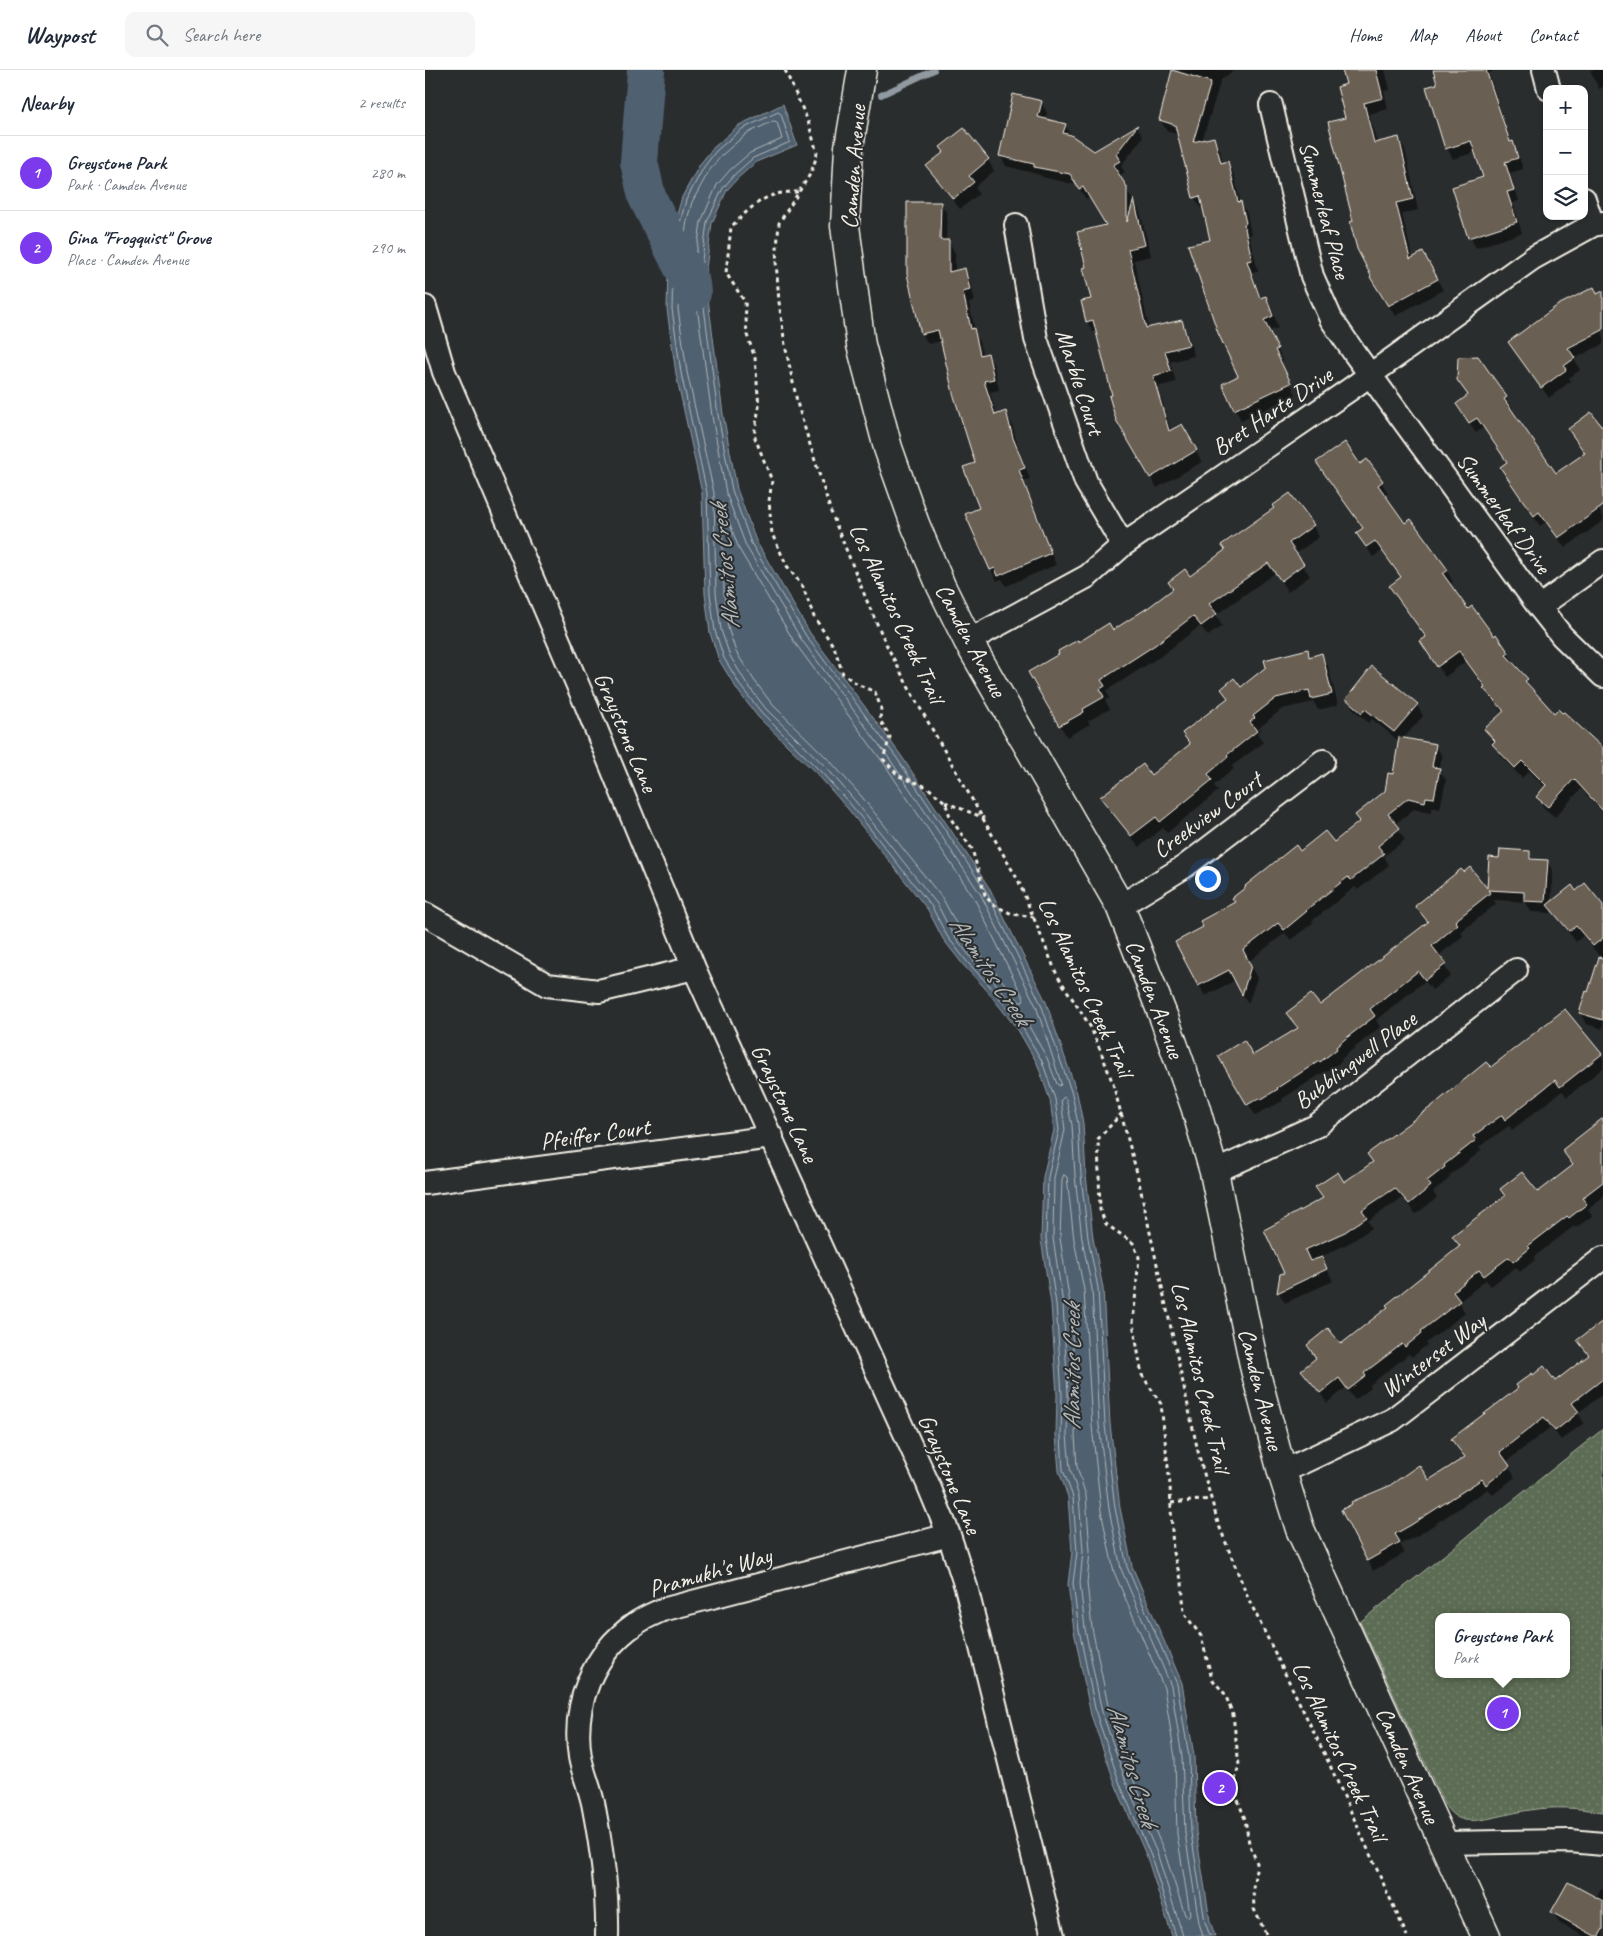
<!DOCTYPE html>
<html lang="en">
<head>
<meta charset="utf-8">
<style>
  body { margin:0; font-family:Caveat,sans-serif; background:#f6f6f7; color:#1f2937 }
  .controls { position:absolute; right:15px; top:15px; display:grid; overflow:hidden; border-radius:10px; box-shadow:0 1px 4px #0004 }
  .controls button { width:45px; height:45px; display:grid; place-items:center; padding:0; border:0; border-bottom:1px solid #e0e1e3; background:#fff; color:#1f2937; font:25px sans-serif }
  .you { position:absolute; left:782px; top:808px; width:18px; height:18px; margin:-12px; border:4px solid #fff; border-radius:50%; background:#1a73e8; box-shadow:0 0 0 8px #1a73e833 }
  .badge { display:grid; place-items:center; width:32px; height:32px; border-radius:50%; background:#7c3aed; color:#fff; font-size:16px; font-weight:700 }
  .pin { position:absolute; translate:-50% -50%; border:2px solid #fff; box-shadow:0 1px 5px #0006 }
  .popup { position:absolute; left:1010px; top:1543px; width:135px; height:65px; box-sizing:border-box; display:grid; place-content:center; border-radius:10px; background:#fff; filter:drop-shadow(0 1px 4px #0005); font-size:16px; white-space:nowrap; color:#747a83 }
  .popup b { font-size:19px; color:#1f2937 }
  .popup::after { content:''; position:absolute; left:50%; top:100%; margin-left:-10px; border:10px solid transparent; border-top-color:#fff }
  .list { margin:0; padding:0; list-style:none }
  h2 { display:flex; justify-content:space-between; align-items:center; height:65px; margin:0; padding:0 20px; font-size:21px }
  h2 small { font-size:16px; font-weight:400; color:#747a83 }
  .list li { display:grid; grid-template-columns:32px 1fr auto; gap:15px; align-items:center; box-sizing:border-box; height:75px; padding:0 20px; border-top:1px solid #e0e1e3 }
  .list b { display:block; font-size:19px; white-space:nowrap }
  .list p { margin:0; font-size:16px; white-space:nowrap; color:#747a83 }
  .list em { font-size:16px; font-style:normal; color:#747a83 }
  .icon { flex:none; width:28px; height:28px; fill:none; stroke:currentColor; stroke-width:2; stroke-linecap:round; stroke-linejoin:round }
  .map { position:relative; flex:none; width:1178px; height:1866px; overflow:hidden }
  header { display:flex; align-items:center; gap:30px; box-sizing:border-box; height:70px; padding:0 25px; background:#fff; border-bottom:1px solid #e0e1e3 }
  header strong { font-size:24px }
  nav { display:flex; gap:28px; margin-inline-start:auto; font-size:18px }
  .search { width:350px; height:45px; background:#f6f6f7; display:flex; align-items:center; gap:12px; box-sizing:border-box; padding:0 18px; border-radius:10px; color:#747a83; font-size:19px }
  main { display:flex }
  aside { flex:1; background:#fff }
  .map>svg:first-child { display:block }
  .grass { fill:url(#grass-dots); stroke:#a8af9e; fill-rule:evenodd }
  .water { fill:#4f6070; stroke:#919aa0 }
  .shadow { fill:#0007 }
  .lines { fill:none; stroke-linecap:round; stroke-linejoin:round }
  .shore { stroke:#b2b7b8; stroke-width:1 }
  .stream { stroke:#919aa0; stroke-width:6 }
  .river { stroke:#4f6070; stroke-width:38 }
  .building { fill:#6b5e52; stroke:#f4f1e8 }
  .minor-casing { stroke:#f4f1e8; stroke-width:26 }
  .tertiary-casing { stroke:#f4f1e8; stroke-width:31 }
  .path { stroke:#f4f1e8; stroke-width:3; stroke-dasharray:4 4; stroke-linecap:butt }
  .minor { stroke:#2a2d2e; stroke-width:22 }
  .tertiary { stroke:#2a2d2e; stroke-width:28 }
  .labels { text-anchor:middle; stroke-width:4; stroke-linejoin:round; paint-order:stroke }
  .street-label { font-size:24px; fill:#f4f1e8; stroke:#2a2d2e }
  .water-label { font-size:25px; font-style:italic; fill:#b2b7b8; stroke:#2a2d2e }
</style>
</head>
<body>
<header>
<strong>Waypost</strong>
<div class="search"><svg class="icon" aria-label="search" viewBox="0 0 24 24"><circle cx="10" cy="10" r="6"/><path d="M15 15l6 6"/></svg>Search here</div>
<nav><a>Home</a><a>Map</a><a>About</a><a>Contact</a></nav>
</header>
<main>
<aside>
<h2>Nearby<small>2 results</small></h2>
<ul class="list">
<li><span class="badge">1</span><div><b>Greystone Park</b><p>Park · Camden Avenue</p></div><em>280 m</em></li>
<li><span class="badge">2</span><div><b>Gina &quot;Frogquist&quot; Grove</b><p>Place · Camden Avenue</p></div><em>290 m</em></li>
</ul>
</aside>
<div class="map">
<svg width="1178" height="1866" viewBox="0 0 1178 1866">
  <defs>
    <pattern id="grass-dots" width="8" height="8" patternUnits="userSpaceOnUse" patternTransform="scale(1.25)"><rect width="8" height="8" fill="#5d6d55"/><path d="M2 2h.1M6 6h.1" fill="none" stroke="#75826d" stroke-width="1.8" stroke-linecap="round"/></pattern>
  </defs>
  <rect width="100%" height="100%" fill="#2a2d2e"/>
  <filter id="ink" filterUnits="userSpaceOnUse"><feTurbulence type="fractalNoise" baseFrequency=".02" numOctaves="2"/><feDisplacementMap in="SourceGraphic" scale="10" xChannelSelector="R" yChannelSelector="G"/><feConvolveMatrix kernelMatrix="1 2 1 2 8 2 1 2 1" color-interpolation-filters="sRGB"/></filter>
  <g filter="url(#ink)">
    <path class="grass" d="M1178,1359V1742C1153,1738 1130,1736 1105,1740C1087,1742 1056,1753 1040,1750C1030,1748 1024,1742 1019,1734L935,1552ZM1014,1547H1142V1604H1014Z"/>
    <path class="water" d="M358,34L372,75L331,92L313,108L302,120L287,153L280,206L298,344L312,419L331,471L385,563L475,684L565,819L621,932L652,1023L658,1053L661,1105L668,1168L678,1218L685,1354L695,1438L707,1496L757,1613L769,1686L771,1762L785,1851L790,1866H747L722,1787L691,1716L666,1645L649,1561L643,1514L647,1482L643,1427L634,1401L631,1365L632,1325L626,1234L616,1169L618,1107L629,1060L625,1030L612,993L593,960L559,917L539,896L518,869L503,840L423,739L393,705L333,647L313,621L294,590L285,563L280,524L277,423L251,304L242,239L243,197L251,148L257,127L275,94L288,78L314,55Z"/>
    <path class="shadow" d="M754,0H809L796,10L777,71L789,69L795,80L798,94L803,93L809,104L816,134L822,143L826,164L824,165L833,201L827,202L836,228L840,227L847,238L853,258L844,261L858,291L856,292L871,325L816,350L810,339L815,306L779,137L776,138L769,127L754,65L742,61L735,50Z
      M918,0H960L965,20L959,21L963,39L944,44L952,73L974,68L980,79L993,140L977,144L988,189L1004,194L1018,220L970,246L953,218L930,152L921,49L922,15Z
      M1010,0H1066L1067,2L1064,3L1077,45L1086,73L1093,84L1098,99L1085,103L1094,131L1088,133L1097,163L1051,178L1045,167L1059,108L1051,82L1028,89L1022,78L1014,15Z
      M1165,0H1178V17L1174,19Z
      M616,32L622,43L620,50L640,55L646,66L669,82L712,57L718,67L696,96L700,102L693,106L708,130V136L710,132L715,142L726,186L709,190L724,258L756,251L762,262L769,286L745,292L751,312L733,317L746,361L756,355L777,392L732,418L692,350L688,326L672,262H668L662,252L667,230L662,198L683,155L665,127L661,129L652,115L617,107L615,105L581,96L575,85Z
      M539,60L563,90L569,101L550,117L554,124L535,139L509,107L503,96L520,82Z
      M515,133L522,144L521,172H524L530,183V202L539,200L545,211L550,231L544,233L551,265L554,271L558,285L562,284L569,295L574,320L565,322L572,346L580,343L587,354L594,380L605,409L599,411L631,495L581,516L577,509L572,511L566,500L542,444L555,439L552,393L517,271L503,274L497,263Z
      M1178,223V274L1149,289L1155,300L1144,308L1146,311L1124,328L1084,272Z
      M1053,288L1081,328L1087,338L1085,339L1131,405L1161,384L1144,359L1166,343L1178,360V425L1168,432L1178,447V451L1140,478L1121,452L1115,456L1083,408V393L1058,358L1051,363L1038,344L1044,326L1033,310Z
      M935,396L956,412L963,423L959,425L980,455L1022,501L1028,512L1024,514L1043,541L1083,584L1108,620L1129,645L1139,643L1178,680V743L1156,719L1130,747L1119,738L1113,727L1121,718L1104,701L1097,708L1075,685L1069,674L1060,659L1078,643L1066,629L1041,591L1020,607L1003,582L1001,568L965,516L977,508L957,481L948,487L939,474Z
      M888,456L894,467L870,484L885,506L863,522L850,503L791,545L797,556L783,566L775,556L736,586L681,621L685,628L680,630L685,639L663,651L665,654L642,667L604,602L654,574L688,561L725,538L764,507Z
      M882,581L886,588L897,585L903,596L913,635L893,640L889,632L857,639L834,658L835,660L832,663L838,673L807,696L809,699L789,715L793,721L742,763L738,758L714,777L683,738L677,727L726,706L765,675L758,664L803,629L797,619H816Z
      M922,629L992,635L998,646L978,669L1010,675L1017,686L1014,699L1021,710L1015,739L1007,737L1006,742L989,739L970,754L980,770L959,786L964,795L933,820L930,817L887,851L888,853L866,870L860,863L823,892L832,908L823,934L811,910L780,926L774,915L780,857L875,782L909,774L936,752L961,722L969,705L975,672L947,649L944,653L929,640Z
      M1104,782L1109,791H1122L1128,802L1126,834L1151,822L1159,815L1178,837V959L1161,954L1155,943L1164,924L1176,888L1158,866L1151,872L1126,839V843L1106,842L1101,832L1069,830L1071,834L1036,862L1038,866L1013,886L1026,906L1007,920L1000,911L951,950L955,957L927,980L916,989L917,991L902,1002L901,1001L857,1029L858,1031L830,1045L795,986L828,987L873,960L863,944L894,937L1003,853L991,836L1063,822L1065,788L1075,789Z
      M1176,984L1178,989V998L1142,1027L1137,1021L1087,1060L1084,1056L1054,1077L1056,1081L1024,1106L1025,1108L1008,1122L1012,1128L991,1144L977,1128L943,1151L947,1158L926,1172L896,1187L908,1211L860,1233L854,1223L857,1205L861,1203L899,1129L892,1118L919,1114L948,1093L943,1084L1066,999Z
      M1178,1050V1127L1163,1139L1167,1146L1151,1158L1149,1156L1109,1187L1110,1190L1095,1202L1091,1197L1066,1216L1061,1210L1034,1232L1040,1243L1001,1273L1002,1275L987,1287L984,1284L945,1315L946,1318L930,1330L921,1318L902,1333L878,1300L916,1276L1036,1178L1029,1167L1113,1124L1149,1097L1138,1081Z
      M1178,1252V1324L1153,1343L1159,1353L1136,1370L1126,1357L1081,1392L1090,1407L1068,1425L1063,1419L992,1466L975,1474L980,1483L948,1501L943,1490L1004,1412L1040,1388L1028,1370L1130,1313L1164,1286L1154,1271Z
      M1176,1818L1178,1819V1866H1159L1134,1853L1128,1842L1171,1828Z"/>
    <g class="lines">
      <path class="shore" d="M349,51L352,52L357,69L325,83L305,100L292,115L276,152L268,207L287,346L301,423L321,476L376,569L466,691L556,825L611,936L636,1013L635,1016L632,1014L622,988L602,953L568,910L547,889L527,863L512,834L431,732L401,697L341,639L322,614L305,586L296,560L291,523L289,423L262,302L253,239L255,198L262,150L267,132L284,101L296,86L321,64Z
        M299,445L302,446L314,479L370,573L460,695L549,828L599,929L598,932H595L534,859L518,829L437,727L406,692L347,634L329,610L311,582L303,558L299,523L297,448Z
        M639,1105L642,1107L649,1170L659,1220L667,1356L676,1441L689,1502L739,1618L750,1688L752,1764L765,1844L763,1847L760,1845L739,1781L708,1709L684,1640L667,1558L662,1513L665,1481L661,1426L652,1397L650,1365L651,1324L645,1234L635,1168L637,1110Z
        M751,1866L726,1786L695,1714L671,1643L654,1560L648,1513L652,1482L648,1427L638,1400L636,1365L637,1325L631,1234L621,1168L623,1107L634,1060L630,1029L617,991L597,957L563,914L543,893L522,866L507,837L427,736L396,702L337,643L317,618L299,588L290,561L285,524L282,423L256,303L247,239L248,198L256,149L261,130L279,97L291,81L317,59L353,42L356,44L365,72L328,88L310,104L298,118L282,152L275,206L293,345L307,420L326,473L381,566L471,687L561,821L616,934L647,1024L653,1054L656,1105L663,1168L673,1218L680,1355L690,1438L702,1497L752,1614L764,1687L766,1763L780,1852L785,1866
        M758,1866L732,1783L701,1712L677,1642L660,1559L655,1513L658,1481L654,1427L645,1398L642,1365L643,1325L638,1234L628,1168L629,1108L640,1060L636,1030L639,1027L641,1029L647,1055L650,1106L657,1169L667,1219L674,1355L684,1439L696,1499L746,1616L757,1687L760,1763L774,1853L778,1866"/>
      <path class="stream" d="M456,25L509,0"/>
      <path class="river" d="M221,0L214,92L222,127L266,214L267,223"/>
    </g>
    <path class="building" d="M747,0L786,12L768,72L789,67L796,93L803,91L813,132L816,131L821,153L819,154L827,190L822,191L835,228L841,226L848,246L839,250L853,279L850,280L866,313L809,340L797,314L813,306L793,263L763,175L785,170L775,126L768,128L750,55L734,50Z
      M917,0H951L958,28L939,33L949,73L974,67L988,129L971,133L985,189L998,182L1013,209L963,236L945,207L946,206L932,179L925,152L928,151L903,52L920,48L912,17L921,14Z
      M1008,0H1061L1085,72L1088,71L1093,88L1080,92L1089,120L1082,122L1092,152L1043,168L1027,117L1058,107L1046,71L1020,79L1001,17L1012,14Z
      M588,24L617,31L613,47L641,54L638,63L646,65L669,81L713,55L691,84L695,91L688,95L702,117V152L709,129L720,175L703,179L721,258L757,250L764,275L740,281L746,301L728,306L744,361L757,354L772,380L725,408L691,350L684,326L687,325L668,250L661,252L656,231L666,229L658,198L661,197L652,162L681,155L658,117L654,119L645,104L609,97V94L574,86Z
      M539,58L564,89L544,106L549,112L528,129L501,96L519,82L515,77Z
      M482,132H516L515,170H524V202L540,198L545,220L538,222L546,259L549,258L555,285L563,283L569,309L559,311L570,345L581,341L588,368L600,398L594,400L626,483L573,506L570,498L565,500L540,444L554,438L538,397L550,393L528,323L513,260L496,264L482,204Z
      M1169,217L1172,224L1178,221V260L1143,278L1150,288L1139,296L1141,300L1116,318L1083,272L1133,235Z
      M1053,286L1082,327L1079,329L1131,403L1160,383L1143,359L1166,342L1178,358V436L1133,468L1114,442L1109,446L1096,428L1075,397L1082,392L1052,348L1044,353L1031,334L1043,325L1032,310L1033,287Z
      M920,372L935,394L942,389L958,411L953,415L980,453L986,449L1023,500L1018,504L1043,539L1047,536L1069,566L1071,564L1084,583L1081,585L1103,609L1100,611L1129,643L1133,639L1137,643L1139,642L1178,678V741L1149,709L1123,737L1111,727L1121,715L1097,691L1090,698L1067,674L1070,671L1059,659L1079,641L1058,618L1060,617L1034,581L1012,597L995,571L1001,567L964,516L976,507L950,471L941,477L931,463L938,458L891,392Z
      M865,423L889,455L864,473L879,494L856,511L843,493L784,534L792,544L776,556L768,546L730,575L676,610L680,616L675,619L679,627L658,639L659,642L634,656L603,602L634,584L633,581L653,570L654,572L684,553L688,560L724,537L748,519L743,512L760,499L765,506L800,480L796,475L849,438L847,436Z
      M883,579L884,587L897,583L907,624L886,629L884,620L851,628L828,646L830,648L825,652L832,661L802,685L803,687L783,704L787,710L735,752L731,747L706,766L675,727L718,694L726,705L765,674L757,663L803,628L796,619L809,608L816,617L841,597L839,590Z
      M947,596L993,634L969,662L940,639L937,643L921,629Z
      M974,667L1011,674L1007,697L1015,698L1009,728L1001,727L1000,732L983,728L963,744L975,758L953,776L959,784L926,810L923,807L881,840L882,841L859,860L853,853L818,880L826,896L817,925L804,900L773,916L750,872L778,857L775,851L810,832L807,828L821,817L820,816L871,775L875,781L900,761L909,772L935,751L930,745L960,721L963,703L968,704Z
      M1075,779L1105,781V789L1123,790L1120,832L1099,831V822L1063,820L1065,823L1030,851L1033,854L1007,876L1021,894L1000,910L993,901L945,939L950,946L920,969L911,977L912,979L895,992L894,991L852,1018L853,1019L835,1030L834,1028L822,1035L793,986L819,970L828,985L873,958L861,943L886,924L895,935L1003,852L990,836L1036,799L1039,802L1045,797L1062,818L1064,787L1074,788Z
      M1160,813L1178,835V868L1168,876L1151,856L1144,861L1122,835L1147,815L1151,821Z
      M1174,887L1178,888V950L1154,943L1161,921L1163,922Z
      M1140,939L1177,984L1135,1017L1130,1010L1080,1050L1077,1045L1048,1066L1051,1070L1019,1095L1020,1097L1002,1111L1006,1116L984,1134L970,1118L937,1140L942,1147L920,1162L880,1180L885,1191L897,1187L902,1199L852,1223L855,1204L859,1203L839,1160L898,1128L890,1117L913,1102L919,1112L948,1092L942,1084L1007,1036L1061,992L1066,997Z
      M1178,1048V1112L1157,1128L1162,1134L1144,1148L1142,1146L1103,1176L1105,1178L1088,1192L1084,1187L1059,1206L1054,1200L1028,1222L1035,1231L996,1261L997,1263L980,1277L977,1274L939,1303L941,1306L923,1320L914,1308L895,1323L876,1300L891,1288L882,1275L903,1258L916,1274L963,1237L961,1235L1035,1176L1027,1166L1080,1126L1075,1119L1097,1102L1113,1122L1148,1095L1137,1080Z
      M1178,1251V1309L1147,1333L1154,1342L1130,1361L1119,1347L1075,1382L1085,1396L1061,1415L1057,1409L986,1455L970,1464L975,1472L942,1491L916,1440L927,1434L926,1432L964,1416L994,1395L1004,1410L1040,1387L1026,1369L1093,1318L1091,1315L1107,1303L1108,1305L1119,1296L1130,1311L1164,1285L1152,1270Z
      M1143,1812L1178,1831V1859L1174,1866H1170L1126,1842Z"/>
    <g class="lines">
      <defs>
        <path id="minor" d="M1119,0L1124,19
          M846,35L887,206L906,249L930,284L1114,537L1137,566L1178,606
          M1159,129L1168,155
          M591,155L611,269L661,412L698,475
          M0,237L19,302L160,632L269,898L503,1414L524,1465L541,1517L628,1866
          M1114,537L1178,491
          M543,571L663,506L698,475L924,320L1108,188L1168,155L1178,153
          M695,836L759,797L898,691
          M0,844L122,915L174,921L269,898
          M789,1102L891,1056L1091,900
          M0,1113L347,1067
          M857,1402L967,1350L1178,1188
          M1019,1773L1145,1771L1178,1774
          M182,1866C183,1823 177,1780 169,1738C166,1720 158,1704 155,1687C147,1635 167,1584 210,1554C218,1548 228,1544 237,1540L524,1465"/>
        <path id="tertiary" d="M437,0L424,77L420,156L436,275L463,378L490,454L516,516L543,571L695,836L739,948L770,1036L789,1102L830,1300L857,1402L875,1459L1061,1866"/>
      </defs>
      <use href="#minor" class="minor-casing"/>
      <use href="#tertiary" class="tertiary-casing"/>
      <path class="path" d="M360,0L383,51L392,83L389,95L384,106L354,153L351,191L354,232L360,275L373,336L406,442L444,536L463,578L486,622L594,812L632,905L665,956L676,982L688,1014L712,1103L774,1386L793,1453L823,1528L903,1691L982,1866
        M373,122C341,121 328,135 306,157L301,203L320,232L322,265L330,288L334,337L329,365L347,411L344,431L347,464L362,496L378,517L389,547L409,577L418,604L432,614L450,622L456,638L455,650L465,667L458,689L474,706L502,717L520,732L526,749L547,779L560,825L567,834L587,844L609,847
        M520,732L559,748
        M697,1043L673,1069L675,1140L681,1154L708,1173L714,1187L708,1253L717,1305L736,1334L745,1415L748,1483L757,1512L759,1543L776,1566L787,1609L800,1624L808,1645L814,1695L810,1710L813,1730L820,1749L824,1773L832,1793L828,1818L829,1839L842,1866
        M746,1433L786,1429"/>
      <use href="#minor" class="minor"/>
      <use href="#tertiary" class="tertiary"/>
    </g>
  </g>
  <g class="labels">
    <g class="street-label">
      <text transform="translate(428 97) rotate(-86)" y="8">Camden Avenue</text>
      <text transform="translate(900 140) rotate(75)" y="8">Summerleaf Place</text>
      <text transform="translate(655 312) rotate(72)" y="8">Marble Court</text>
      <text transform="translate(847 341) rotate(-34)" y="8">Bret Harte Drive</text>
      <text transform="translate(1079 443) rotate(54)" y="8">Summerleaf Drive</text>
      <text transform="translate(472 543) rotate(65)" y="8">Los Alamitos Creek Trail</text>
      <text transform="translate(546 570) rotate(62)" y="8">Camden Avenue</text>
      <text transform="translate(201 662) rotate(67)" y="8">Graystone Lane</text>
      <text transform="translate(782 745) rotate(-36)" y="8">Creekview Court</text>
      <text transform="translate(661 917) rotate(65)" y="8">Los Alamitos Creek Trail</text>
      <text transform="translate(730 929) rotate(69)" y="8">Camden Avenue</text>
      <text transform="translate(930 990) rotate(-37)" y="8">Bubblingwell Place</text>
      <text transform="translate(360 1033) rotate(65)" y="8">Graystone Lane</text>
      <text transform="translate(170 1064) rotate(-8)" y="8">Pfeiffer Court</text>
      <text transform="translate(1008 1285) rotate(-37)" y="8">Winterset Way</text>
      <text transform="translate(776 1307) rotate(77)" y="8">Los Alamitos Creek Trail</text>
      <text transform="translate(836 1319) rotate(76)" y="8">Camden Avenue</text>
      <text transform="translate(525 1404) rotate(67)" y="8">Graystone Lane</text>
      <text transform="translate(285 1502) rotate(-16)" y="8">Pramukh's Way</text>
      <text transform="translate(915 1681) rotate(65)" y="8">Los Alamitos Creek Trail</text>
      <text transform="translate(983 1695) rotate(66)" y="8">Camden Avenue</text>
    </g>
    <g class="water-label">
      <text transform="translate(299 497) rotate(-96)" y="9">Alamitos Creek</text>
      <text transform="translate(566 900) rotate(56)" y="9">Alamitos Creek</text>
      <text transform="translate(646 1297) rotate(-90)" y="9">Alamitos Creek</text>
      <text transform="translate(708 1695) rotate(74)" y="9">Alamitos Creek</text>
    </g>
  </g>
</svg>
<div class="controls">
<button>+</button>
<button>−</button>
<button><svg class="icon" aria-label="layers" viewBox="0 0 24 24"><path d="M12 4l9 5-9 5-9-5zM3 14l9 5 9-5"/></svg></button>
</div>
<div class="you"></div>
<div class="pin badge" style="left:1078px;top:1643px">1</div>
<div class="popup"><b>Greystone Park</b>Park</div>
<div class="pin badge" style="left:795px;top:1718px">2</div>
</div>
</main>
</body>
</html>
